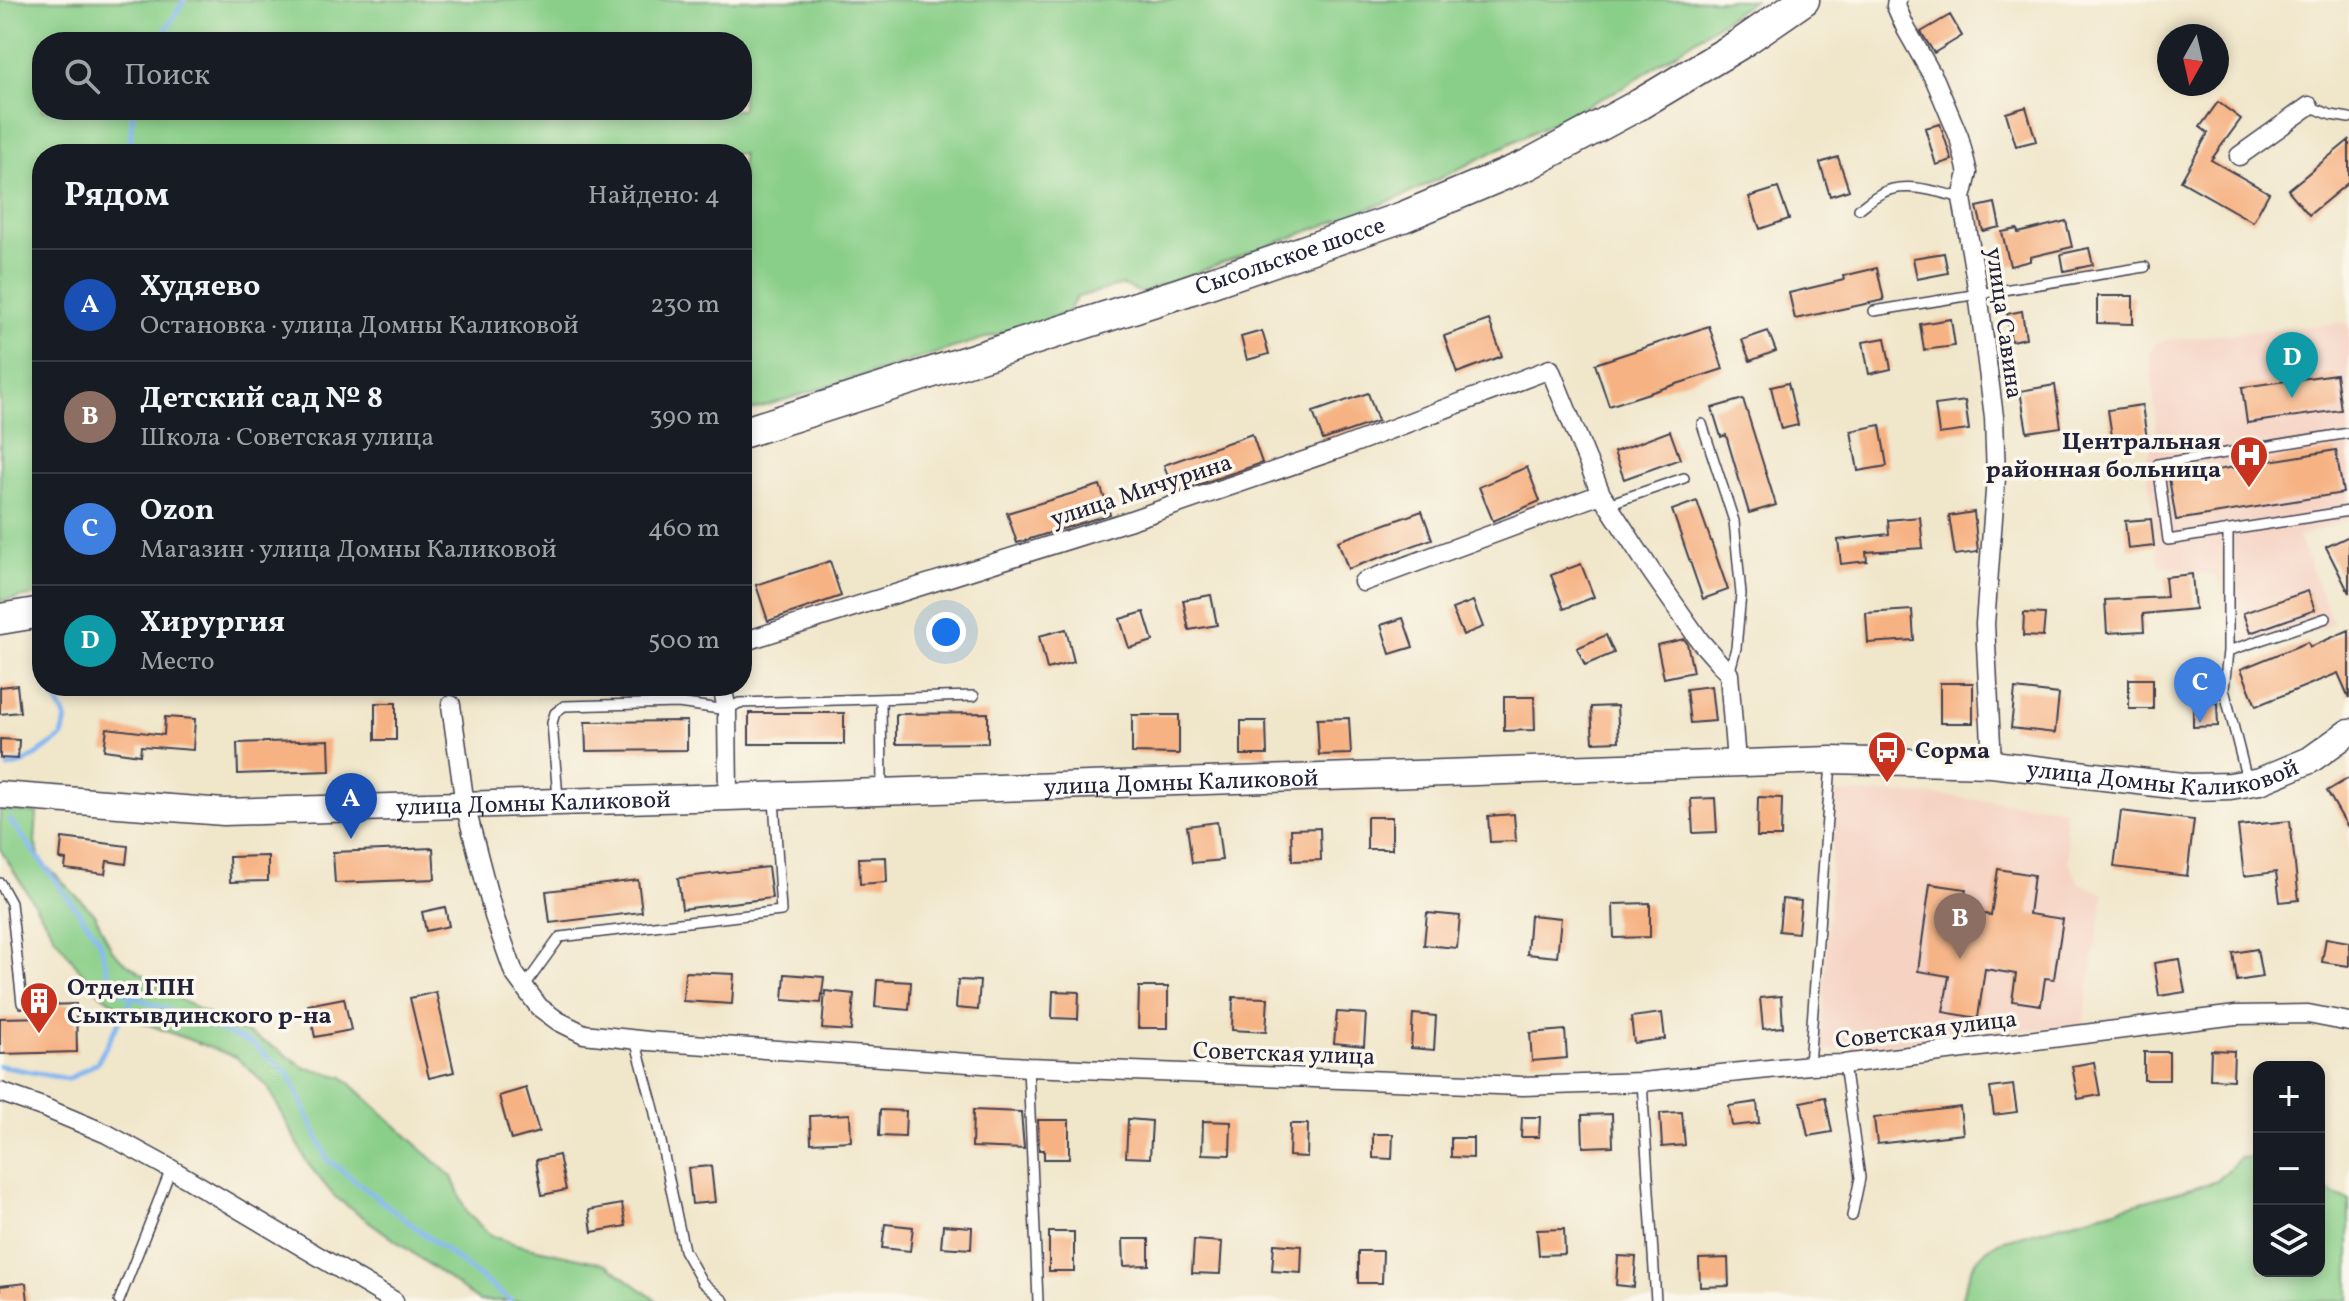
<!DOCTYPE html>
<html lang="ru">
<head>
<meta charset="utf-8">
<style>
  body { margin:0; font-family:Vollkorn,serif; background:#20242c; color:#f1f3f6 }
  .controls { position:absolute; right:24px; bottom:24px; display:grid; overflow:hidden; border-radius:16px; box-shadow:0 4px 12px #0003 }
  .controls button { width:72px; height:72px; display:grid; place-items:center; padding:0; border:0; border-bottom:2px solid #363941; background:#171b24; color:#f1f3f6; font:40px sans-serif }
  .compass { position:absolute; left:2157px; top:24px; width:72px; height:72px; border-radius:50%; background:#171b24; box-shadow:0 4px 12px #0003; rotate:188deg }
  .you { position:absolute; left:946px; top:632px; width:28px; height:28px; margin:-20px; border:6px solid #fff; border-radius:50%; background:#1a73e8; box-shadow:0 0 0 12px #1a73e833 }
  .badge { display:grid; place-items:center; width:52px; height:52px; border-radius:50%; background:#c8321e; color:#fff; font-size:26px; font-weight:700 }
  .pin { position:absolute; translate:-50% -66px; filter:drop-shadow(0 2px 4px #0008) }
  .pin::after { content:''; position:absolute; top:42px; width:28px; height:24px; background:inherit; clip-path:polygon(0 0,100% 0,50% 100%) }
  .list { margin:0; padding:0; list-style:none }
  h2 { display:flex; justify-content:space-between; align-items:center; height:104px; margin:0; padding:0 32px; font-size:34px }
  h2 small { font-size:26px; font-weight:400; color:#9ea1a6 }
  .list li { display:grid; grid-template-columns:52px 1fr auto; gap:24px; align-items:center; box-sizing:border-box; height:112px; padding:0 32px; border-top:2px solid #363941 }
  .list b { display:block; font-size:30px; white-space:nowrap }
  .list p { margin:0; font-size:26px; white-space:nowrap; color:#9ea1a6 }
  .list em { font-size:26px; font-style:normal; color:#9ea1a6 }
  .icon { flex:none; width:44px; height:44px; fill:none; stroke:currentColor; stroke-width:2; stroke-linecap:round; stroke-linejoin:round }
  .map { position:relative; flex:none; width:2349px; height:1301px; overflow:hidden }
  .search { position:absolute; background:#171b24; box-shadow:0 4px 12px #0003; left:32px; top:32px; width:720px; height:88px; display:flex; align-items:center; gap:20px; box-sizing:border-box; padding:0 28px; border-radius:32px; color:#9ea1a6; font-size:30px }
  .panel { position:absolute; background:#171b24; box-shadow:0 4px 12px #0003; left:32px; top:144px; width:720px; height:552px; border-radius:32px }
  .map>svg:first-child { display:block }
  .built { fill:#f5d2c2 }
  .green { fill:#8acf89; stroke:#567862; stroke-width:2; fill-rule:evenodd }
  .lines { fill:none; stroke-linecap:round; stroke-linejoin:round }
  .stream { stroke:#84b7f1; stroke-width:5 }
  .building { fill:#f6b283 }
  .service-casing { stroke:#413f50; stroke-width:12 }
  .minor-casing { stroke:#413f50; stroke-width:21 }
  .secondary-casing { stroke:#413f50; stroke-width:29 }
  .trunk-casing { stroke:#413f50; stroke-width:33 }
  .path { stroke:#413f50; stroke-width:3; stroke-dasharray:2 6; stroke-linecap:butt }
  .service { stroke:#fff; stroke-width:9 }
  .minor { stroke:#fff; stroke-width:18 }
  .secondary { stroke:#fff; stroke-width:26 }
  .trunk { stroke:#fff; stroke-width:30 }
  .labels { text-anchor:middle; stroke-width:7; stroke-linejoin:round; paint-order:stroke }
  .street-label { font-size:24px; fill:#22223b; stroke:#fbf7ec }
  .poi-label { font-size:24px; font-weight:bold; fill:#22223b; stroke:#fbf7ec; text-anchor:start }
</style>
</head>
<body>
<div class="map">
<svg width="2349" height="1301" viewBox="0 0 2349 1301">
  <rect width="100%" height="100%" fill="#fbf7ec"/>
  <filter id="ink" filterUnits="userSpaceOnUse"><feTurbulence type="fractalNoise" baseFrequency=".0125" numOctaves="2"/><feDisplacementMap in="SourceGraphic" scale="16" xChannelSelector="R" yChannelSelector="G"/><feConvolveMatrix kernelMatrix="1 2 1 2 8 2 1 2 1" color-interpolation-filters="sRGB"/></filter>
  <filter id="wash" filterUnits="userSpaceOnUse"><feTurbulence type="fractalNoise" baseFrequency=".006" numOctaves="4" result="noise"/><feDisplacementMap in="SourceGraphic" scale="32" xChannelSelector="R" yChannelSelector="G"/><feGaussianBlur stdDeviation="1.8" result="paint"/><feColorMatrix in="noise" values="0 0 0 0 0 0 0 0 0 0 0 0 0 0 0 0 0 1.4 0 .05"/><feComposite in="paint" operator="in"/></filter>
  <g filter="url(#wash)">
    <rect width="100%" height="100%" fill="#f0e6ca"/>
    <path class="built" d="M2340,323L2349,325V519L2299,537L2333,624L2238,658L2220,583L2215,575L2162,567L2158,559L2146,458L2157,439L2150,352L2156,343L2169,340Z
      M1835,793L1923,794L2064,808L2069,862L2078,882L2104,894L2083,1025L1821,1051Z"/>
    <path class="green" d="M0,0H1754L1626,86L1406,195L1141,293L1123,285L1077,297L1067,313L742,413V154H42V594L0,601ZM42,42H742V110H42Z
      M0,810L37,813L35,843L41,861L94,913L112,950L123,961L184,1002L278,1049L303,1067L343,1077L452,1177L467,1213L491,1236L519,1245L606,1264L657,1301H479L334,1196L308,1164L268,1087L236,1057L139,1021L95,990L55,937L0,849Z
      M2259,1157V1271H2319V1184L2337,1196L2349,1200V1301H1961C1968,1273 1972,1258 1998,1242L2217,1181L2240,1158Z"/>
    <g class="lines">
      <path class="stream" d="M159,42L184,0
        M129,154L133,110
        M8,767L24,763L62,737L66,719L49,686
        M10,820L99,939L112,988L251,1043L289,1074L327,1159L511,1301
        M0,1066L68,1079L97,1063L133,996"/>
    </g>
    <g id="blocks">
      <path class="building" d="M1950,15L1962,36L1934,53L1921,32Z
        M2218,102L2241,119L2211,160L2269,193L2253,222L2181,181L2208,133L2200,127Z
        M2026,107L2036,141L2016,146L2006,113Z
        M1940,124L1952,160L1936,165L1925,128Z
        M2349,140V182L2309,215L2288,190Z
        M1838,157L1849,190L1830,196L1820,163Z
        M1778,188L1789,219L1760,229L1749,197Z
        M1995,203L2000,227L1983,231L1977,207Z
        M2066,221L2072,247L2030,257V261L2010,266L2002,232L2017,229L2018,233Z
        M2089,248L2093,265L2064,271L2061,254Z
        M1944,253L1948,273L1917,279L1913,258Z
        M1877,268L1884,300L1795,319L1789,293L1844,280L1843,276Z
        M2097,296H2133V324L2097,323Z
        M2022,311L2026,338L2011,341L2007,314Z
        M1951,319L1955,346L1924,350L1920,324Z
        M1489,320L1502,356L1457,373L1444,336Z
        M1709,326L1723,369L1609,406L1595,364Z
        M1262,331L1269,354L1247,360L1241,337Z
        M1768,331L1776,351L1750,361L1742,340Z
        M1885,338L1891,369L1869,374L1863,342Z
        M2336,374L2341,410L2247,423L2242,387Z
        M1788,383L1798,425L1781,429L1771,387Z
        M2055,385L2061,427L2027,432L2020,391Z
        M1368,393L1378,421L1323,440L1313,412Z
        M1743,399L1776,505L1749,513L1726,435L1721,437L1712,408Z
        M1965,401L1969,430L1939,434L1935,405Z
        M2142,405L2147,439L2113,443L2108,410Z
        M1880,425L1887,466L1858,471L1851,431Z
        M1670,431L1680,459L1624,479L1614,452Z
        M1252,434L1262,463L1174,493L1164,465Z
        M2336,450L2343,493L2176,520L2169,478Z
        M1527,467L1540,501L1493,521L1479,487Z
        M1100,485L1110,514L1017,543L1007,513Z
        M1697,501L1728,590L1703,599L1672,510Z
        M1422,511L1432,539L1348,569L1338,541Z
        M1974,512L1978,552L1955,555L1949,516Z
        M1920,517L1923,548L1866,552L1867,561L1841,564L1838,540L1889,534L1888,520Z
        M2151,519L2154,546L2128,549L2125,521Z
        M2349,536V593L2326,547Z
        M830,561L841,596L768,621L756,585Z
        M1581,564L1594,597L1564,609L1551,575Z
        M2192,574L2195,609L2143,614L2144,631L2107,633L2105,600L2167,597L2165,577Z
        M2308,591L2315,610L2250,633L2243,613Z
        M1211,595L1217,625L1189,630L1183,600Z
        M1473,601L1483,627L1463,635L1452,609Z
        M1912,610L1914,640L1868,643L1866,613Z
        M1144,612L1153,641L1129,648L1120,619Z
        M2024,613L2045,614L2043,637L2023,636Z
        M1403,618L1413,647L1390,654L1381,625Z
        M1066,629L1074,662L1047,669L1039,636Z
        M2349,630V698L2338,673L2256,706L2241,669L2308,642L2310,647Z
        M1606,635L1614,653L1585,665L1577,648Z
        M1684,639L1687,643L1693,672L1664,678L1657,645Z
        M2129,679H2153V709H2129Z
        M1940,683H1973V723H1940Z
        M17,685L20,712L0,714V687Z
        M1711,686L1715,721L1690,723L1686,689Z
        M2015,689L2059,694L2055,733L2011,728Z
        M1504,697H1534L1535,730L1504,731Z
        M375,703H396V740H375Z
        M2193,703H2217L2218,726L2193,727Z
        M1617,706L1619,741L1593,742L1591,707Z
        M749,713H844V744H749Z
        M988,713V743L896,744V714Z
        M1132,715H1179V754L1132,753Z
        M165,717L195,719L193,750L141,746L140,755L104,750L107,728L164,735Z
        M1349,718L1351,754L1319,755L1317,719Z
        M687,721V750L586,751L585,722Z
        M1241,721H1266L1267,755H1241Z
        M0,739L19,740L18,759L0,758Z
        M329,740L330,771L238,774L237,743Z
        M2349,778V829L2327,791Z
        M1758,797L1782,798L1781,837H1757Z
        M1715,798L1717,832L1693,833L1691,799Z
        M2121,811L2194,820L2187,876L2114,867Z
        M1514,814L1516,841L1490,842L1488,816Z
        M1367,817H1392V849H1367Z
        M2290,821L2299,900L2280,902L2276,872L2244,876L2238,826Z
        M1217,822L1222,860L1192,863L1187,826Z
        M1320,828L1321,860L1292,861L1291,829Z
        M62,838L128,846L126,864L107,861L105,874L65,869L66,860L60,859Z
        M433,848L435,879L335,883L333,852Z
        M268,856V881L230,882L229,857Z
        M886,857L887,882L860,884L859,858Z
        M768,867L772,898L682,909L678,878Z
        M1998,869L2034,875L2029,914L2063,919L2054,979L2045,978L2041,1005L2012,1001L2016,974L1985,969L1978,1018L1943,1012L1949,976L1918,971L1930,884L1966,889L1962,911L1991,915Z
        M638,880L642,912L550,923L546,891Z
        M1782,899L1801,901L1798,933L1779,931Z
        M1650,903V937L1614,938L1613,904Z
        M445,907L449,926L426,931L422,912Z
        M1427,913L1460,916L1457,948L1424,945Z
        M1530,915L1561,918L1557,957L1527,954Z
        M2326,938L2349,942V966L2322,962Z
        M2257,949L2262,977L2237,981L2233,953Z
        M2179,959L2185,992L2159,996L2154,963Z
        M685,972L734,974L732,1004L683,1001Z
        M785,974L824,977L821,1003L783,1000Z
        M877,980L911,982L909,1010L875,1007Z
        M958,980L980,981L978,1010L956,1008Z
        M1139,987H1168V1028H1138Z
        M825,991L854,994L851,1031L822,1029Z
        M1053,991L1079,992L1078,1019L1052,1018Z
        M436,992L454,1072L429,1078L410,998Z
        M1781,996L1783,1027L1763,1029L1760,998Z
        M1233,997L1268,998L1266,1032L1232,1030Z
        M344,998L351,1030L315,1037L308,1005Z
        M76,1004L77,1052L0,1054V1018L48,1017L47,1005Z
        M1337,1012L1366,1014L1364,1046L1334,1043Z
        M1662,1013L1665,1039L1634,1043L1631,1017Z
        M1413,1014L1436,1016L1434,1050L1411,1048Z
        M1565,1030L1567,1058L1532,1061L1530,1033Z
        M2211,1050L2234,1051L2233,1080L2210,1079Z
        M2144,1052H2169V1080H2144Z
        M2094,1062L2100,1095L2078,1099L2072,1066Z
        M2013,1085L2017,1112L1994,1115L1990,1088Z
        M526,1088L539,1132L511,1140L499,1096Z
        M1825,1097L1832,1132L1808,1136L1801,1102Z
        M1757,1102L1759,1123L1732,1126L1729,1106Z
        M1960,1107L1963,1134L1877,1144L1874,1118Z
        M880,1110L906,1111L905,1137L879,1136Z
        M973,1110L1021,1112L1024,1149L972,1147Z
        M1682,1112L1685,1145L1662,1147L1660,1113Z
        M850,1114L851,1141L811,1143L810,1116Z
        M1612,1114L1613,1146L1583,1147L1582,1115Z
        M1522,1117H1540L1539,1137H1521Z
        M1128,1119L1152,1121L1150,1158L1126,1157Z
        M1038,1120H1069V1159H1044V1150H1039Z
        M1203,1121L1231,1122L1230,1155L1202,1154Z
        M1290,1124H1308L1307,1157L1289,1156Z
        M1373,1134H1393L1392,1159L1373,1158Z
        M1451,1138H1473V1158L1451,1157Z
        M559,1155L566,1190L542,1195L536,1160Z
        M711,1166L715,1202L692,1204L688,1168Z
        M622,1204L626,1226L592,1232L589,1210Z
        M885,1224L913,1227L910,1251L882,1248Z
        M943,1225L972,1227L971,1249L941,1247Z
        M1564,1229L1565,1254L1539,1255L1537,1230Z
        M1049,1232H1074V1271H1049Z
        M1123,1239H1149V1265L1124,1266Z
        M1194,1240L1222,1242L1220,1274L1192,1273Z
        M1274,1244L1302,1246L1301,1273L1272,1271Z
        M1358,1251H1383L1382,1283H1358Z
        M1618,1256L1636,1257L1634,1287L1616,1285Z
        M1728,1258L1729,1286L1700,1287L1699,1259Z
        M26,1283L28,1301H0V1286Z"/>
    </g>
  </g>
  <g filter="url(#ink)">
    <use href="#blocks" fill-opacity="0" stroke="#413f50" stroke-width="2"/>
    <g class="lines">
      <defs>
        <path id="service" d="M2309,106L2331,115L2349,118
          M1859,209C1866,204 1872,198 1880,194C1904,180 1937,192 1962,198
          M1874,311L2145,267
          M1702,424L1734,521L1741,594L1736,648L1729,674
          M2349,433L2158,464L2168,540L2349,511
          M1608,504L1684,478
          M2228,530V651
          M881,699L882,788
          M2247,780L2224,689L2228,651L2326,618
          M558,798L552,723L555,713L564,706L678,703L727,710L739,703L974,696
          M0,883L11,903L22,1003
          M524,987L560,937L781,911L774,799
          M635,1040L654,1109L684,1250L702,1282L724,1301
          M1844,1064L1860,1178L1852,1216
          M1809,1065L1831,763
          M1028,1067L1038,1301
          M1642,1082L1656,1301
          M119,1301L171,1169"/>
        <path id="minor" d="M1897,0L1896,6L1906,29L1935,80L1959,137L1968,173L1962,198L1978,293L1994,417L1996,478L1985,624L1992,764
          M2239,156L2309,106
          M1363,582L1601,494
          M742,642L1128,521L1333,451L1550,369L1601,494L1651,571L1700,641L1729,674L1736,762
          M722,686L727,710L728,797
          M451,705L465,805L494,916L514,973L539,1007L558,1021L584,1034L648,1041L1028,1067L1523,1086L1642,1082L1809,1065L1844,1064L2236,1015L2308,1014L2349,1022
          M0,1092L45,1108L107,1134L171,1169L394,1301"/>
        <g id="secondary">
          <path id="s1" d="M0,795L224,812L728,797L1831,760L1992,764L2190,787L2230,786L2260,781L2310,760L2349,732"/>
        </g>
        <g id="trunk">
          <path id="s2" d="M742,433L1180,293L1403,217L1527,165L1640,104L1740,44L1804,0"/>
          <path d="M0,619L42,612"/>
        </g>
      </defs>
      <use href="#service" class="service-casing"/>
      <use href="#minor" class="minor-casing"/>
      <use href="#secondary" class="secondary-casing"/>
      <use href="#trunk" class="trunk-casing"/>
      <path class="path" d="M2015,476L2143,465"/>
      <use href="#service" class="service"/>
      <use href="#minor" class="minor"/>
      <use href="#secondary" class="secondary"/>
      <use href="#trunk" class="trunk"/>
    </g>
  </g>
  <defs>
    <symbol id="hospital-pin" viewBox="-11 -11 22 30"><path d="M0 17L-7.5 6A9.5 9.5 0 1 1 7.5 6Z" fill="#c8321e" stroke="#fbf7ec"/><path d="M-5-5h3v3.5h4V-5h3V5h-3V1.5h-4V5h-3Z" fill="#fff"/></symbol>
    <symbol id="bus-pin" viewBox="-11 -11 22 30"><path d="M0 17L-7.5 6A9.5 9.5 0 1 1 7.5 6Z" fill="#c8321e" stroke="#fbf7ec"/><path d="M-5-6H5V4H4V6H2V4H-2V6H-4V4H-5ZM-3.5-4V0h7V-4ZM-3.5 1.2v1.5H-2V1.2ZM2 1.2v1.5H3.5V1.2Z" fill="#fff"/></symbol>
    <symbol id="building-pin" viewBox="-11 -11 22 30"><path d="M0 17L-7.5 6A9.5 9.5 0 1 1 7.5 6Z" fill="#c8321e" stroke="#fbf7ec"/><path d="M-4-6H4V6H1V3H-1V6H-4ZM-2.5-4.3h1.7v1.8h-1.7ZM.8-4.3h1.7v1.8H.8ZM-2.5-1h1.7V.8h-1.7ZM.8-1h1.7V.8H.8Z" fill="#fff"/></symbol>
  </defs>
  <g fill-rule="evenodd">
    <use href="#hospital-pin" x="2227" y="433" width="44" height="60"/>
    <use href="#bus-pin" x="1865" y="728" width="44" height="60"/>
    <use href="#building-pin" x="17" y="979" width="44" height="60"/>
  </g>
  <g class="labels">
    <g class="street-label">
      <text dy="8" stroke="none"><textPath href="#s2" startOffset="576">Сысольское шоссе</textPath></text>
      <text transform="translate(2005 323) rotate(82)" y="8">улица Савина</text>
      <text transform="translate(1141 490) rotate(-18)" y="8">улица Мичурина</text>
      <text dy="8" stroke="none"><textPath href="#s1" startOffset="2166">улица Домны Каликовой</textPath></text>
      <text dy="8" stroke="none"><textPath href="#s1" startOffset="1182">улица Домны Каликовой</textPath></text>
      <text dy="8" stroke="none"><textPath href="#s1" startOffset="534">улица Домны Каликовой</textPath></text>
      <text transform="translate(1926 1029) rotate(-7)" y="8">Советская улица</text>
      <text transform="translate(1284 1053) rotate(2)" y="8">Советская улица</text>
    </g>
    <g class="poi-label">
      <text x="2221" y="449" text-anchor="end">Центральная<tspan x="2221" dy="28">районная больница</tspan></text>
      <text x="1915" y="758">Сорма</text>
      <text x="67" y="995">Отдел ГПН<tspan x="67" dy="28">Сыктывдинского р-на</tspan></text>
    </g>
  </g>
</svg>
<div class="controls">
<button>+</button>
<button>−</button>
<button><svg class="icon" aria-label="layers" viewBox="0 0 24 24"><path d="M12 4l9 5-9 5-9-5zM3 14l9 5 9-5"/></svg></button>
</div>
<svg class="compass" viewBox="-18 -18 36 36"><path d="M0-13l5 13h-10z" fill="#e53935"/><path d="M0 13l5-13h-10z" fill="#9ea1a6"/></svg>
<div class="you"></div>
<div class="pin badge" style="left:351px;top:839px;background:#1a4fb4">A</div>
<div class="pin badge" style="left:1960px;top:959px;background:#8d6e63">B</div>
<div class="pin badge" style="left:2200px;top:723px;background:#3f7fe0">C</div>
<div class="pin badge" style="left:2292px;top:398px;background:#0f9aa8">D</div>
<div class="search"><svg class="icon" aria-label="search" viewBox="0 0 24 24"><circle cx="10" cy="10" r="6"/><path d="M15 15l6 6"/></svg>Поиск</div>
<section class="panel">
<h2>Рядом<small>Найдено: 4</small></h2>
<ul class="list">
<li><span class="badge" style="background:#1a4fb4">A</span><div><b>Худяево</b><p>Остановка · улица Домны Каликовой</p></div><em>230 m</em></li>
<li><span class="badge" style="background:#8d6e63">B</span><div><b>Детский сад № 8</b><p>Школа · Советская улица</p></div><em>390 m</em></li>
<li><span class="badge" style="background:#3f7fe0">C</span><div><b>Ozon</b><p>Магазин · улица Домны Каликовой</p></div><em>460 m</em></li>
<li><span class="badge" style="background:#0f9aa8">D</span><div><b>Хирургия</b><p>Место</p></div><em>500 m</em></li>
</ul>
</section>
</div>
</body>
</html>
